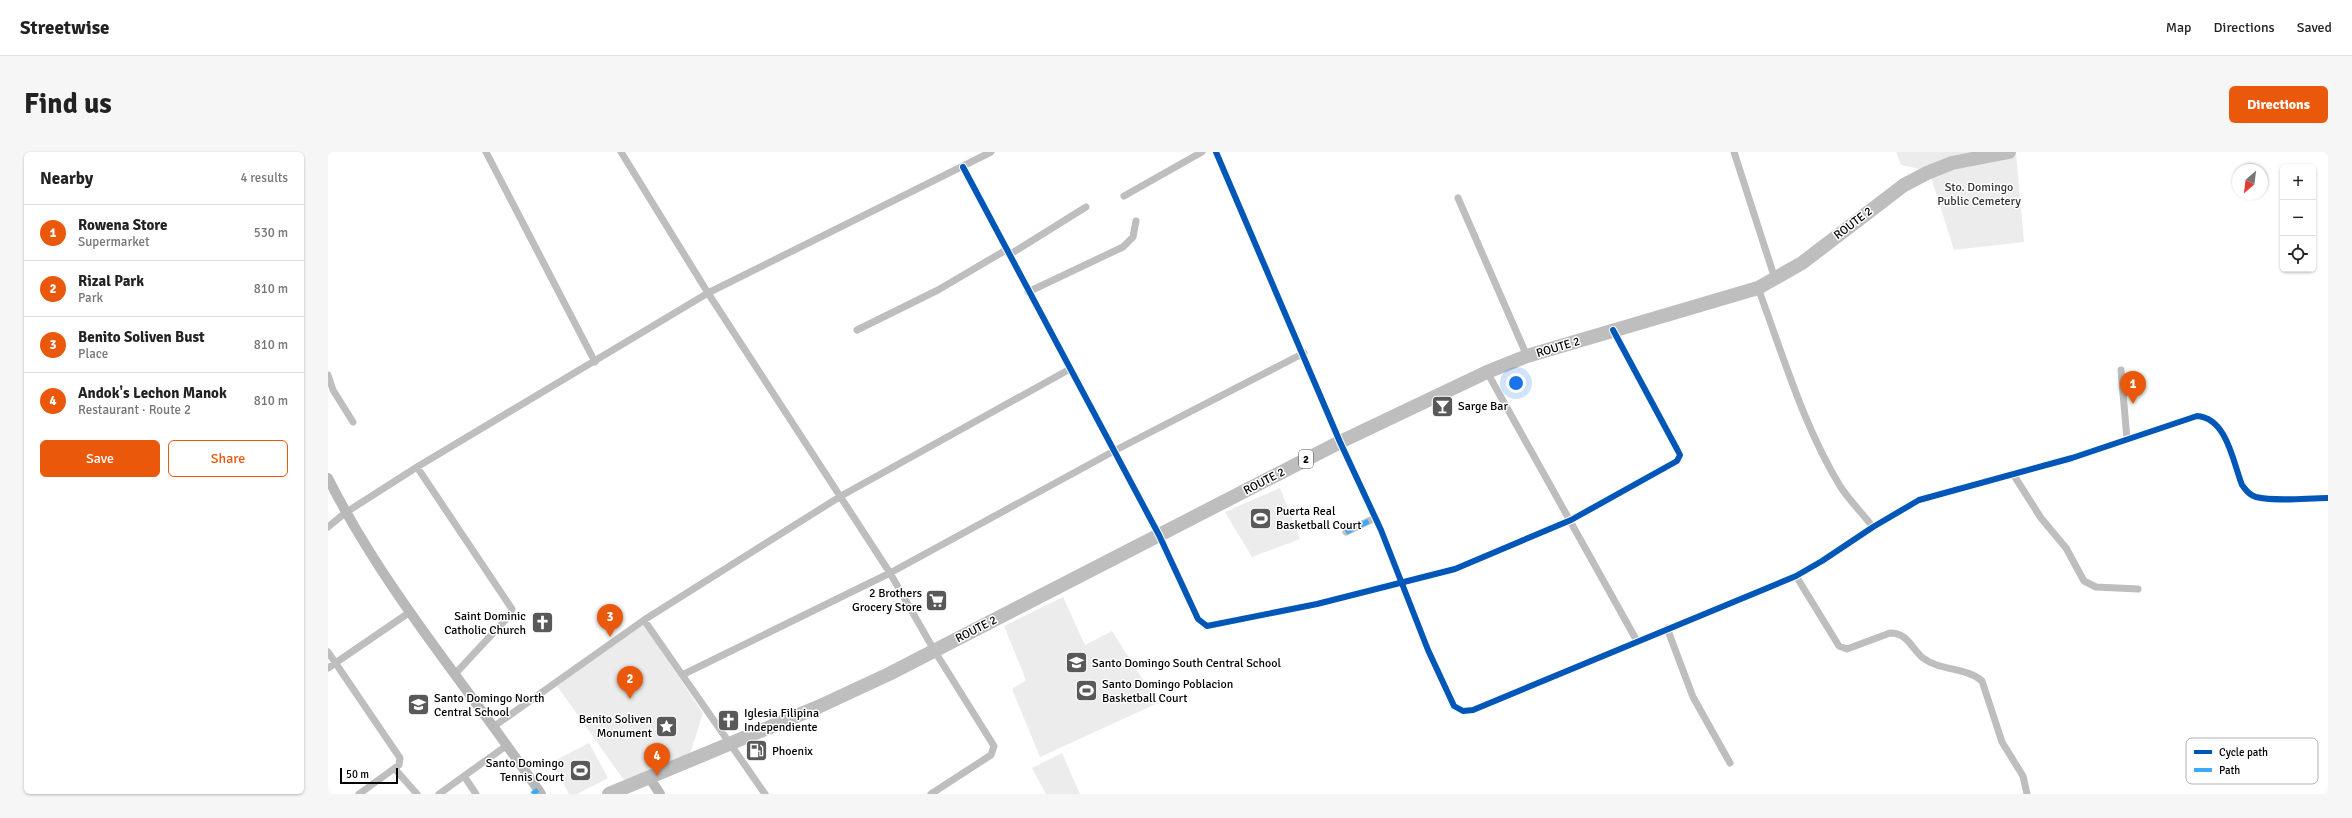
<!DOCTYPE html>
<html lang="en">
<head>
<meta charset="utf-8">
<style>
  body { margin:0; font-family:Signika,sans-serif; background:#f6f6f6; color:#222 }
  .controls { position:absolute; right:12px; top:12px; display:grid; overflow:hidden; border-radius:6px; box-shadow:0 1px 3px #0004 }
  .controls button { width:36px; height:36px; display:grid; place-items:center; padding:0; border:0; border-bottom:1px solid #e0e0e0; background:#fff; color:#222; font:20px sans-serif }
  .compass { position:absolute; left:1904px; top:12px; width:36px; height:36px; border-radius:50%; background:#fff; box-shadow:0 1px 3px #0004; rotate:208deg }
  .scale { position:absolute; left:12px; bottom:10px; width:58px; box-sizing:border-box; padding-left:4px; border:2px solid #000; border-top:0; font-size:11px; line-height:14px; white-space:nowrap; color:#000; -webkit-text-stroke:3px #fff; paint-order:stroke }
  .you { position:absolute; left:1188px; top:231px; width:14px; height:14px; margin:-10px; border:3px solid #fff; border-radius:50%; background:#1a73e8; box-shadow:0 0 0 6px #1a73e833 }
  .badge { display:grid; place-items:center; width:26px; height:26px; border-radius:50%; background:#ea580c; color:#fff; font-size:13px; font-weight:700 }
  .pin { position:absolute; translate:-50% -33px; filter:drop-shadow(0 1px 2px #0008) }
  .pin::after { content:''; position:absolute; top:21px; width:14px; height:12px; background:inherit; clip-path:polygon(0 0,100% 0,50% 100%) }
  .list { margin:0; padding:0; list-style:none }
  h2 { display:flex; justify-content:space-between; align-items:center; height:52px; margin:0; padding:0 16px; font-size:17px }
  h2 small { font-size:13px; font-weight:400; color:#767676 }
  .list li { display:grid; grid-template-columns:26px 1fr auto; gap:12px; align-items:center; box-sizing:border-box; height:56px; padding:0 16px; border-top:1px solid #e0e0e0 }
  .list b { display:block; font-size:15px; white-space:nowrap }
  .list p { margin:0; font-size:13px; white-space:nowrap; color:#767676 }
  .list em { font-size:13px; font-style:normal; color:#767676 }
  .actions { display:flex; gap:8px; padding:12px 16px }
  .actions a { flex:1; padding:9px 0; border:1px solid #ea580c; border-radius:6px; text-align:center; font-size:14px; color:#ea580c }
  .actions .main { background:#ea580c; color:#fff }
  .icon { flex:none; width:22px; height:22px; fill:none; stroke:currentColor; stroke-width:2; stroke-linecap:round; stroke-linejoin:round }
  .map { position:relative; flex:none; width:2000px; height:642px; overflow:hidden; border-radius:6px }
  header { display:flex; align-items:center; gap:24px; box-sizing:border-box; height:56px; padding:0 20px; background:#fff; border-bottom:1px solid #e0e0e0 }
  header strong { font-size:19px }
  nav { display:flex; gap:22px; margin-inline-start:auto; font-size:14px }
  .intro { display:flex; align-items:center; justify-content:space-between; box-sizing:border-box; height:96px; padding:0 24px }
  h1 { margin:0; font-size:28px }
  .button { padding:10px 18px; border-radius:6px; background:#ea580c; color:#fff; font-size:14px; font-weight:700 }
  main { display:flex; gap:24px; padding:0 24px }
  aside { flex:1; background:#fff; border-radius:6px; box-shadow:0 1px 3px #0004 }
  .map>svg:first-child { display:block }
  .green { fill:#ececec }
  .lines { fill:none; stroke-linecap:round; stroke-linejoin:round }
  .street { stroke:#bebebe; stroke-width:7 }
  .secondary { stroke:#b8b8b8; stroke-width:10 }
  .highway { stroke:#bebebe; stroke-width:14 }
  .quiet { stroke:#3fa9f5; stroke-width:5; stroke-dasharray:10 5; stroke-linecap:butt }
  .cycleway-casing { stroke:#fff; stroke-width:8 }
  .cycleway { stroke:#0057b8; stroke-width:6 }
  .labels { text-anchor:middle; stroke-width:3; stroke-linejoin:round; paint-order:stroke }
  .shield { fill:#fff; stroke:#4c4c4c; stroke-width:1 }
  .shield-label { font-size:11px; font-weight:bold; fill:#000 }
  .park-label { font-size:12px; fill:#333; stroke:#fff }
  .street-label { font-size:12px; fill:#000; stroke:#fff }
  .poi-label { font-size:12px; fill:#000; stroke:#fff; text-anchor:start }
  .key { fill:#fff; stroke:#b2b2b2; stroke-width:1 }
  .key-label { font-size:11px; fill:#000 }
</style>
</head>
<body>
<header>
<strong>Streetwise</strong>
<nav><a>Map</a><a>Directions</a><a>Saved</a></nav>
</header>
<div class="intro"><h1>Find us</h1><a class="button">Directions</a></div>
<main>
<aside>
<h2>Nearby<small>4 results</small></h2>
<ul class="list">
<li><span class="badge">1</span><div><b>Rowena Store</b><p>Supermarket</p></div><em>530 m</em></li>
<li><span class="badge">2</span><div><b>Rizal Park</b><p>Park</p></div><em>810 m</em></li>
<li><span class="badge">3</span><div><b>Benito Soliven Bust</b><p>Place</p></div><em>810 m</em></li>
<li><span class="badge">4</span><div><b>Andok's Lechon Manok</b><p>Restaurant · Route 2</p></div><em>810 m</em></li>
</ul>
<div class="actions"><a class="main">Save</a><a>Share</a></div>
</aside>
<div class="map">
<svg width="2000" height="642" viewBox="0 0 2000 642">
  <rect width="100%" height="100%" fill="#fff"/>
  <path class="green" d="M1568,0H1688L1696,90L1626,98L1601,19L1573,13Z
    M952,336L972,387L924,405L897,360Z
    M735,445L757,493L784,479L830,551L712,605L684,537L698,528L676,474Z
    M315,472L375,561L361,605L298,631L229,534Z
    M261,591L280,626L249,642H241L224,610Z
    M734,601L752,642H718L704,616Z"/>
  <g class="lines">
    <path class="street" d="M158,0L267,210
      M293,0L380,141L562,421L606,498L666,594L663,603L603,642
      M888,0L1012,290L1053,378L1100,498L1126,554L1135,559L1145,558L1468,424L1494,409L1545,375L1591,348L1744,306L1869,264C1899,266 1905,310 1914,333C1918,338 1921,343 1928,345C1948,350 1978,346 2000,346
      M1406,0L1447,127
      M635,15L831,383L870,467L879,474L989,452L1127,417L1243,368L1349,309L1352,303L1350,299L1285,178
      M796,44L874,0
      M1130,46L1199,204
      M681,103L758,55
      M1430,136C1455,203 1475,273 1512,334C1521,348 1534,361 1545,375
      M700,140L795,95L805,85L808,69
      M529,178L610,138L678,98
      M1793,218L1799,287
      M1159,220L1309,489
      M0,223L5,238L25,270
      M89,315L184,457L181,464L127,522
      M1685,322L1713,366L1738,396L1756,429L1768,435L1810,437
      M0,375L17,361L89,315L380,141L663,0
      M1018,380L1047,366
      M1468,424L1511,494L1519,497L1562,481C1580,481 1583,496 1595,506C1612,519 1638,515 1654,529L1674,590L1695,624L1699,642
      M316,468L437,642
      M1339,476L1365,545L1402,611
      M0,500L72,606L71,613L31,642
      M0,516L82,460
      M354,523L562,421L786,299L976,201
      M165,575L316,468L513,344L742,217
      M67,617L89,642
      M111,642L136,624
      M148,642L136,624L178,594"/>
    <path class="secondary" d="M0,326C57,440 142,537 213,642
      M321,625L332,642"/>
    <path class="highway" d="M281,642L490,555L561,522L1012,290L1159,220L1199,204L1430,136L1474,111L1576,33L1599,21L1624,11L1681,0"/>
    <path class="quiet" d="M1018,380L1047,366
      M204,642L210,638"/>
    <defs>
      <path id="cycleway" d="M888,0L1012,290L1053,378L1100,498L1126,554L1135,559L1145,558L1468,424L1494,409L1545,375L1591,348L1744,306L1869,264C1899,266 1905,310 1914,333C1918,338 1921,343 1928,345C1948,350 1978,346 2000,346
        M635,15L831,383L870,467L879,474L989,452L1127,417L1243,368L1349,309L1352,303L1350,299L1285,178"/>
    </defs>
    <use href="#cycleway" class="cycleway-casing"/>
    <use href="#cycleway" class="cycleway"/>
  </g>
  <defs>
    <symbol id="bar-square" viewBox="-11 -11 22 22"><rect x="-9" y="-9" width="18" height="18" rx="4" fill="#595959" stroke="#fff"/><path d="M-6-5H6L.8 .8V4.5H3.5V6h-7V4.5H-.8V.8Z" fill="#fff"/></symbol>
    <symbol id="stadium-square" viewBox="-11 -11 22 22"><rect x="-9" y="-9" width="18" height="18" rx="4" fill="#595959" stroke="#fff"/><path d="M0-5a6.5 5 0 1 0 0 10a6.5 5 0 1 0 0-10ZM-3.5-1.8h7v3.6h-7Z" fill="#fff"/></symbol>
    <symbol id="supermarket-square" viewBox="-11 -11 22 22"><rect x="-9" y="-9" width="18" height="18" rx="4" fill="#595959" stroke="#fff"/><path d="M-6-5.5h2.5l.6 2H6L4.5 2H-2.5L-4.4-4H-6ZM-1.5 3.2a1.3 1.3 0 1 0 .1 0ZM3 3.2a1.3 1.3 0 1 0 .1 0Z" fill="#fff"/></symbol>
    <symbol id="church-square" viewBox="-11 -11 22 22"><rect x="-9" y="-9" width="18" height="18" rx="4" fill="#595959" stroke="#fff"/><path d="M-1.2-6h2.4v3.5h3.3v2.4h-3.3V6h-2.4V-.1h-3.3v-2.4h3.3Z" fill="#fff"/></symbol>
    <symbol id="school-square" viewBox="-11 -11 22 22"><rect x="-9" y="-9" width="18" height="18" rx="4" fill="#595959" stroke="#fff"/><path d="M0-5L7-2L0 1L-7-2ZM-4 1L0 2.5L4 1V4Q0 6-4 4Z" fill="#fff"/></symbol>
    <symbol id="sight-square" viewBox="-11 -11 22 22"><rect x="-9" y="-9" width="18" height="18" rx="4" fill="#595959" stroke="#fff"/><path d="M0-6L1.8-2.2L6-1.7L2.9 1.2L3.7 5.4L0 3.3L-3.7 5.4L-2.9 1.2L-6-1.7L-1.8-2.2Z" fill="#fff"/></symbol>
    <symbol id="fuel-square" viewBox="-11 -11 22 22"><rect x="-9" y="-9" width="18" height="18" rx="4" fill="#595959" stroke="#fff"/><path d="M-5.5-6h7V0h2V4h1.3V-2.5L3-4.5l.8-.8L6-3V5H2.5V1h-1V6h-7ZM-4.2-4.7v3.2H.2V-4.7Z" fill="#fff"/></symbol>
  </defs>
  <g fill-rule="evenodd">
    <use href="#bar-square" x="1102" y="242" width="25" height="25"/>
    <use href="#stadium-square" x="920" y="354" width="25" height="25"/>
    <use href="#supermarket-square" x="596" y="436" width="25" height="25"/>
    <use href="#church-square" x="202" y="458" width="25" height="25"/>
    <use href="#school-square" x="736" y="498" width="25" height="25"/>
    <use href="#stadium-square" x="746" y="526" width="25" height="25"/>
    <use href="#school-square" x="78" y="540" width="25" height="25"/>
    <use href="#church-square" x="388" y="556" width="25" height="25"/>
    <use href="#sight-square" x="326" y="562" width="25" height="25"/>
    <use href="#fuel-square" x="416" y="586" width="25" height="25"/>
    <use href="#stadium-square" x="240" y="606" width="25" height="25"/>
  </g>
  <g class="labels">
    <rect class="shield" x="971" y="298" width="14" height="18" rx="3"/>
    <g class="shield-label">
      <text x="978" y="311">2</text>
    </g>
    <g class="park-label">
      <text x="1651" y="39">Sto. Domingo<tspan x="1651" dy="14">Public Cemetery</tspan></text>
    </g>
    <g class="street-label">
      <text transform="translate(1525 71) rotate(-37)" y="4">ROUTE 2</text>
      <text transform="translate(1230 195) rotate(-17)" y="4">ROUTE 2</text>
      <text transform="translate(936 329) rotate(-27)" y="4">ROUTE 2</text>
      <text transform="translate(648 477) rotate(-27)" y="4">ROUTE 2</text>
    </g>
    <g class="poi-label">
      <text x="1130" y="258">Sarge Bar</text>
      <text x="948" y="363">Puerta Real<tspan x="948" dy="14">Basketball Court</tspan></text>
      <text x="594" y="445" text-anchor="end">2 Brothers<tspan x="594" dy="14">Grocery Store</tspan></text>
      <text x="198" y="468" text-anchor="end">Saint Dominic<tspan x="198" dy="14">Catholic Church</tspan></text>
      <text x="764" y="515">Santo Domingo South Central School</text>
      <text x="774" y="536">Santo Domingo Poblacion<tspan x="774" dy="14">Basketball Court</tspan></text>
      <text x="106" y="550">Santo Domingo North<tspan x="106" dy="14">Central School</tspan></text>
      <text x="416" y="565">Iglesia Filipina<tspan x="416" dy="14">Independiente</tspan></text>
      <text x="324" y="571" text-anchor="end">Benito Soliven<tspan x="324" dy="14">Monument</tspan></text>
      <text x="444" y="603">Phoenix</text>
      <text x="236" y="615" text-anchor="end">Santo Domingo<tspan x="236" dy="14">Tennis Court</tspan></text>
    </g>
  </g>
  <rect x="1858" y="586" width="132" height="46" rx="6" class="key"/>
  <rect x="1866" y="598" width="18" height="4" fill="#0057b8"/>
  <rect x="1866" y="616" width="18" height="4" fill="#3fa9f5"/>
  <g class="key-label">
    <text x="1891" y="604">Cycle path</text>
    <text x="1891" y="622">Path</text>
  </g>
</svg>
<div class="controls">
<button>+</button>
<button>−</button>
<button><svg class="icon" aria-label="locate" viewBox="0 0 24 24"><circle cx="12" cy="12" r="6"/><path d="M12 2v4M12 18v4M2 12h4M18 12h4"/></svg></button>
</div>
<svg class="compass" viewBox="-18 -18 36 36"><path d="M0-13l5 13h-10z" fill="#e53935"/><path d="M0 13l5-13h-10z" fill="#767676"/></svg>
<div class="scale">50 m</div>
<div class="you"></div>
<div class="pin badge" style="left:1805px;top:252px">1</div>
<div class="pin badge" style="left:302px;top:547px">2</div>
<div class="pin badge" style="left:282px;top:485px">3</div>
<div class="pin badge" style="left:329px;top:624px">4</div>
</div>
</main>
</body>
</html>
